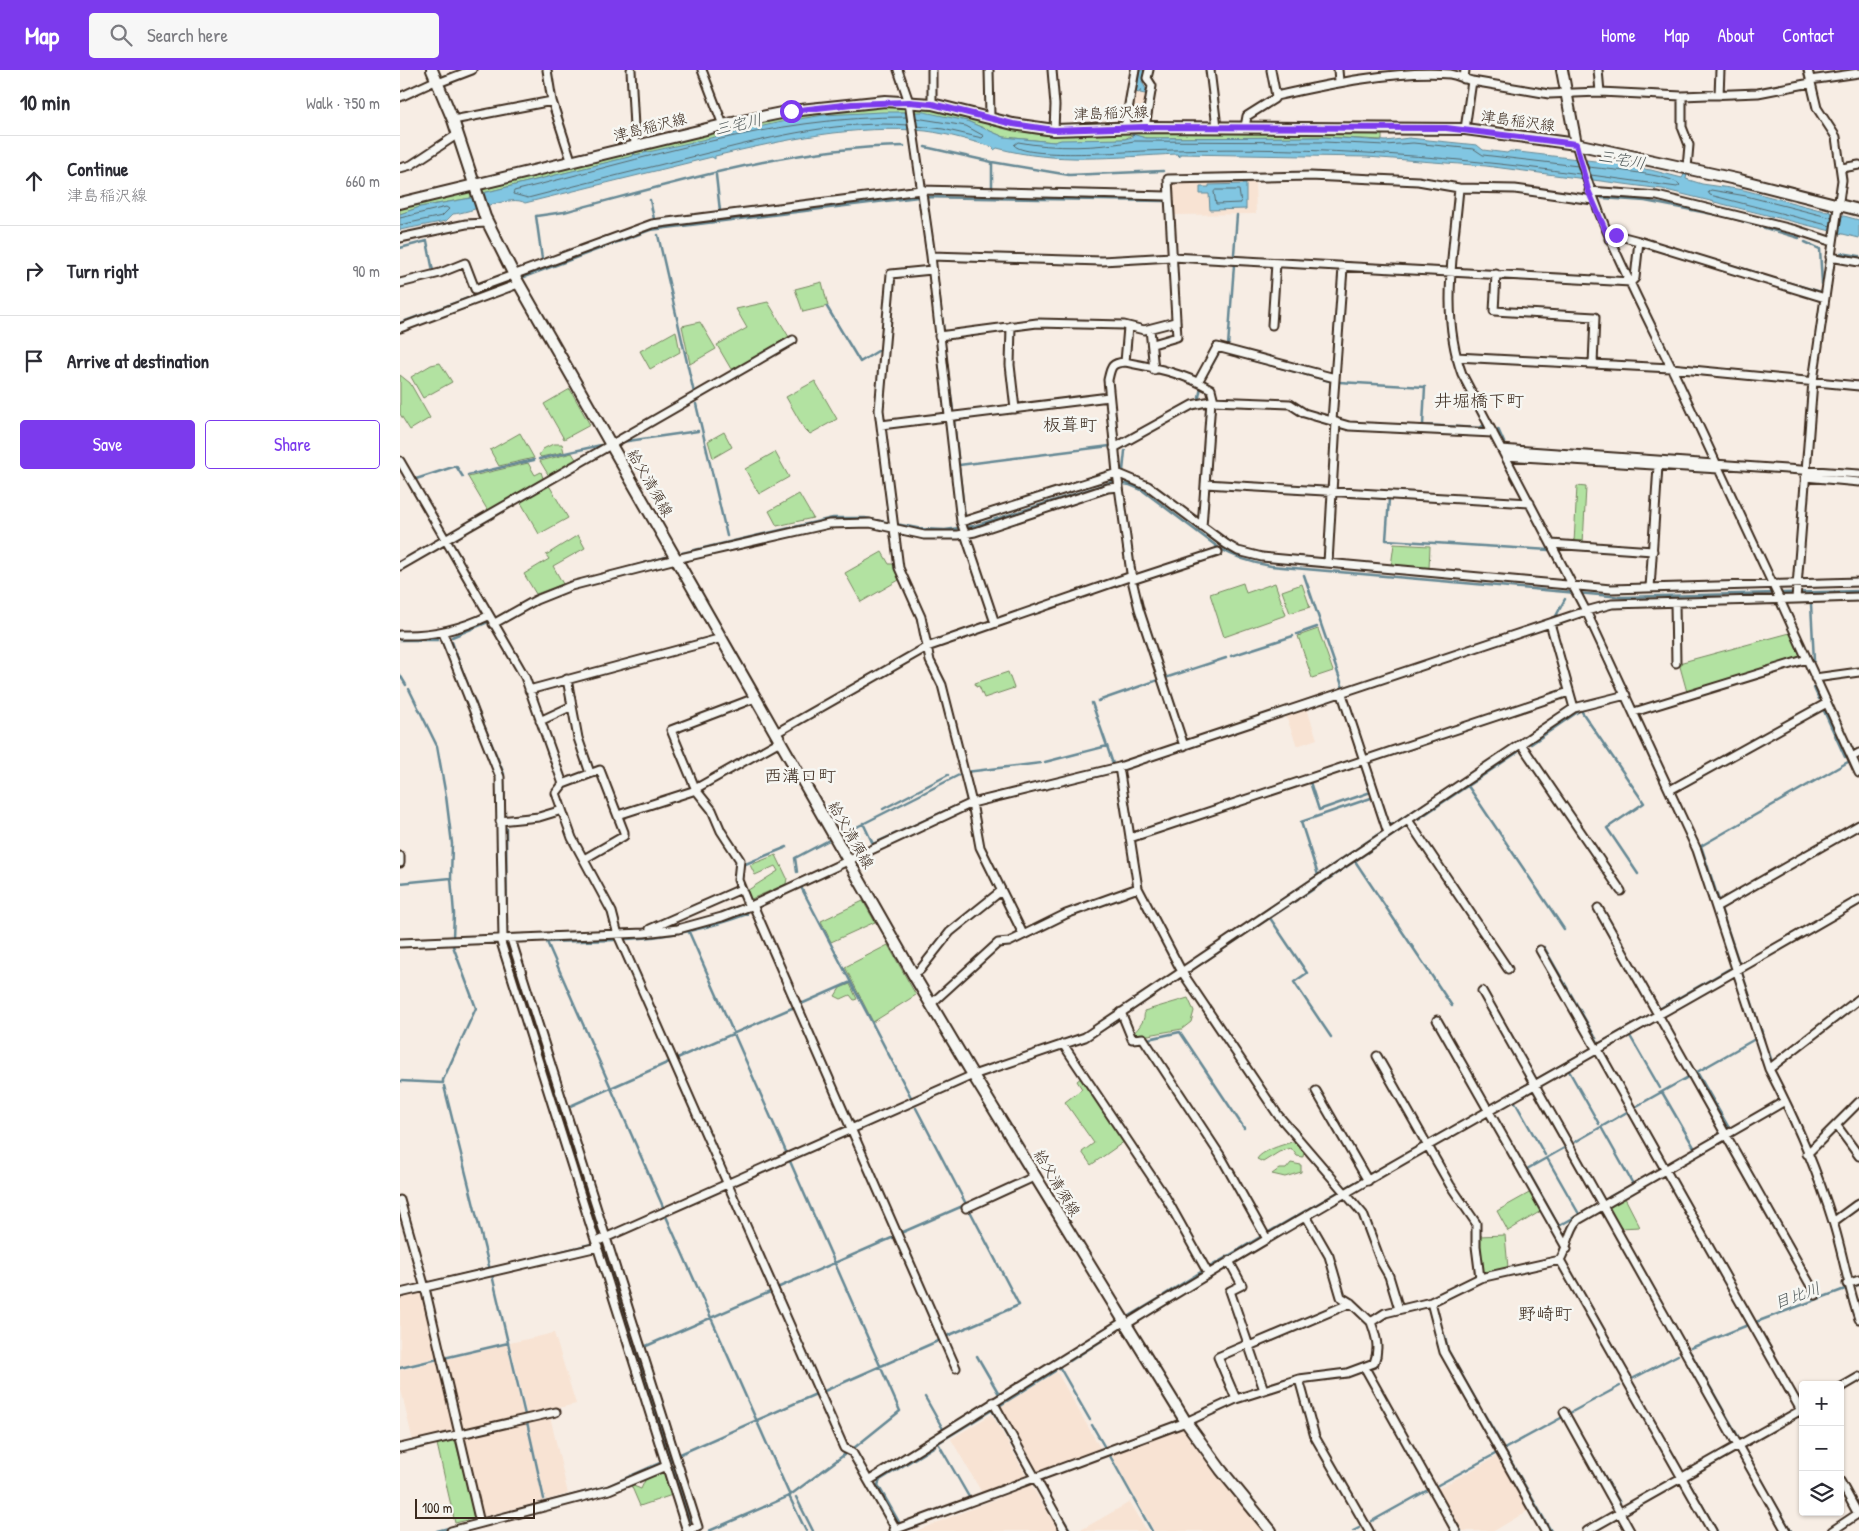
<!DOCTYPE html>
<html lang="en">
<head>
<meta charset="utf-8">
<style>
  body { margin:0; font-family:"Patrick Hand","Klee One",sans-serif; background:#f7f7f7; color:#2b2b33 }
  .controls { position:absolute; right:15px; bottom:15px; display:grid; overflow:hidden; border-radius:5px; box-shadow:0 1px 4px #0004 }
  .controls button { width:45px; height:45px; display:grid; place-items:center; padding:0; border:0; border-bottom:1px solid #e1e1e2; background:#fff; color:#2b2b33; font:25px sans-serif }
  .scale { position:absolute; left:15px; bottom:12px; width:120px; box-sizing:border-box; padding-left:5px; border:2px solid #3b2a1e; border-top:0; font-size:14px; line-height:18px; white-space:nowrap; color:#3b2a1e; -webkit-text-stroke:4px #f6f6f2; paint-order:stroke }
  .stop { position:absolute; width:15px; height:15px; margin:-11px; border:4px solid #7c3aed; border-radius:50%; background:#fff }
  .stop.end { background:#7c3aed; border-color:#fff; box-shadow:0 1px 5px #0008 }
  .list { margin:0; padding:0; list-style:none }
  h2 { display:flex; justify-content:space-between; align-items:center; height:65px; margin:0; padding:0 20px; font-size:21px }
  h2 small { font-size:16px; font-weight:400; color:#7c7c81 }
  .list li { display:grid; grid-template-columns:32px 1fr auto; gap:15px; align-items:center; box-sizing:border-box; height:90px; padding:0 20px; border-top:1px solid #e1e1e2 }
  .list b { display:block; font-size:19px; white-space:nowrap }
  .list p { margin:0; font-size:16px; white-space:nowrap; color:#7c7c81 }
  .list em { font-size:16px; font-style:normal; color:#7c7c81 }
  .actions { display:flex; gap:10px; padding:15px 20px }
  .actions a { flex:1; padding:11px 0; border:1px solid #7c3aed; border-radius:5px; text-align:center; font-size:18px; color:#7c3aed }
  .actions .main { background:#7c3aed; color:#fff }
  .icon { flex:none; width:28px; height:28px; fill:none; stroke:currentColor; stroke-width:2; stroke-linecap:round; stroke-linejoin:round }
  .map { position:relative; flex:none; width:1459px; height:1461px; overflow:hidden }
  header { display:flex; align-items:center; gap:30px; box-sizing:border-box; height:70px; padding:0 25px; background:#7c3aed; color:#fff }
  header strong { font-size:24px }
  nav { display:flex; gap:28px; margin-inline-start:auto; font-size:18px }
  .search { width:350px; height:45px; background:#f7f7f7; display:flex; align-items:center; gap:12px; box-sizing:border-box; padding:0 18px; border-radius:5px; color:#7c7c81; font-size:19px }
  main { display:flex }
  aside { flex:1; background:#fff }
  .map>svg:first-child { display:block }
  .built { fill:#f8e3d3 }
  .green { fill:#b2e2a1; stroke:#768660 }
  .water { fill:#81c6e2; stroke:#658894 }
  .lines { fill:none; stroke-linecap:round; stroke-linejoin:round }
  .shore { stroke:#57686c; stroke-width:1 }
  .stream { stroke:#658894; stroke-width:2.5 }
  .street-casing { stroke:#3b2a1e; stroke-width:11 }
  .secondary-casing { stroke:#3b2a1e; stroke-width:14 }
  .street { stroke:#f6f6f2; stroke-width:7 }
  .secondary { stroke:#f6f6f2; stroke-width:10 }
  .route { stroke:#7c3aed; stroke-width:6 }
  .labels { text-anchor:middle; stroke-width:5; stroke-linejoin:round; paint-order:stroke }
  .street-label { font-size:15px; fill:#3b2a1e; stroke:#f6f6f2 }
  .water-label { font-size:16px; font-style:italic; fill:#505959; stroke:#f6f6f2 }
  .quarter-label { font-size:18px; fill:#3b2a1e; stroke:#f6f6f2 }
</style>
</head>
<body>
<header>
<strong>Map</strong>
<div class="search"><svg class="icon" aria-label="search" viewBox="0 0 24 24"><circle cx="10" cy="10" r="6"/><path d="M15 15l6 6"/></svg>Search here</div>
<nav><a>Home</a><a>Map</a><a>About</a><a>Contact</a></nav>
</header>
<main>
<aside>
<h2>10 min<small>Walk · 750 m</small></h2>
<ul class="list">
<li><svg class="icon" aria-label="ahead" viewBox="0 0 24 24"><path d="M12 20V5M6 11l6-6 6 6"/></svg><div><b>Continue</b><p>津島稲沢線</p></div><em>660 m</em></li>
<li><svg class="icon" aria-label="right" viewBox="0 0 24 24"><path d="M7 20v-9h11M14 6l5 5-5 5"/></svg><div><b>Turn right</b></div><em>90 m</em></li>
<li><svg class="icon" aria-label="arrive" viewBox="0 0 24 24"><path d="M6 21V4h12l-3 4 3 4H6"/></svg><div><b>Arrive at destination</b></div></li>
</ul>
<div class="actions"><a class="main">Save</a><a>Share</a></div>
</aside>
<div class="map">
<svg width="1459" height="1461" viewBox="0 0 1459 1461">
  <rect width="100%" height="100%" fill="#f7ede4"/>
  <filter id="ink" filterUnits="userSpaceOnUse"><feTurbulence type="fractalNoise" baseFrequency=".02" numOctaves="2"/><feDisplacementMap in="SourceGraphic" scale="10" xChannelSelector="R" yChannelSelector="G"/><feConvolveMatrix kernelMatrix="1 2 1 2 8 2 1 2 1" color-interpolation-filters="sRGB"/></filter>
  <g filter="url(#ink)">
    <path class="built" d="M743,9L748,19L742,53L730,51L735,22L745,23Z
      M855,111L856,144L773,145L771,113Z
      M907,639L917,669L897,676L886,646Z
      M23,1221L38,1287L0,1297V1226Z
      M154,1263L176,1334L127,1345L110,1273Z
      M107,1274L124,1347L63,1360L60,1358L44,1290Z
      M39,1291L55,1359L54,1362L13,1372L0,1315V1300Z
      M657,1302L700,1378L638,1401L601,1336Z
      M592,1344L627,1407L582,1423L551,1369Z
      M150,1346L168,1424L146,1430L128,1352Z
      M125,1352L144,1431L81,1447L62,1370L65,1366Z
      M783,1358L805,1390L863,1461H754L711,1385Z
      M1099,1385L1129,1440L1094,1461H1062L1038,1419Z
      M631,1415L659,1461H516Z
      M730,1432L747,1461H679L695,1452Z"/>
    <path class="green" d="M487,36L504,37L505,42L437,45L235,85L234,83V86L99,119L83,123L81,120C214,86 349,42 487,36Z
      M513,37L532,39L625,60L945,63L982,65V70L924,67L746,68L732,65L725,69L654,72L604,67L567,51L512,43Z
      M72,121L71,128L20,137L0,144V136Z
      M422,212L428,236L403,242L395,219Z
      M368,232L389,267L388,270L335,300L331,299L317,275L347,258L336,239Z
      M300,252L316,279L290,294L282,256Z
      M276,261L280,282L250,299L240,281Z
      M40,293L52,312L23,328L11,307L31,295Z
      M0,305L10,313L30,348L10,360L0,344Z
      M415,311L437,349L410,364L407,361L406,362L386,327Z
      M170,319L190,355L164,369L144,334Z
      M324,362L332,377L313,388L308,371Z
      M120,363L134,388L99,396L90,380Z
      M153,374H162L164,382L141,387L139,385L143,379Z
      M375,382L389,407L359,424L345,399Z
      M172,383L177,391L152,406H149L140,391Z
      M128,393L135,405L141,402L144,411L90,441H88L68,407Z
      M147,415L150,417L168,448L139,464L120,431Z
      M1177,416L1186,417L1183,474L1174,473Z
      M399,424L413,448L377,456L369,441Z
      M178,465L185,478L153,496L163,514L136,524L124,504L149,489L146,485Z
      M994,474L1030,476L1029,499L991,496Z
      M482,482L489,494H493L499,510L461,532L445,503Z
      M843,513L846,523L875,513L886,545L824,567L810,524Z
      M902,514L910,537L890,543L882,521Z
      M918,559L933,601L912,608L898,566Z
      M1390,563L1400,584L1398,588L1287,622L1279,593Z
      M608,602L614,618L584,628L579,616L576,617L575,613Z
      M376,785L387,808L386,814L349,830L345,822L378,801L375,796L355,805L350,795Z
      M463,831L475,852L431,872L421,851Z
      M488,875L516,925L473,952L445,897Z
      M450,914L457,929L454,930L450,925L441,929L435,926L440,918Z
      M788,928L794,941L791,952L782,959L737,967L734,963C739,957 746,950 744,941Z
      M682,1007L725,1071L691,1095L682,1082L694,1073L665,1032L682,1019L677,1011Z
      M892,1072L897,1073L904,1081L903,1087L897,1086L891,1078L879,1082L863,1092L857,1089C861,1081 882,1075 892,1072Z
      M891,1093L901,1095V1102L885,1107L872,1104L879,1099H886Z
      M1131,1122L1141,1141L1108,1161L1097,1141Z
      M1224,1126L1240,1157L1220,1158L1209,1139L1210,1134Z
      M1105,1165L1108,1198L1083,1204L1079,1166Z
      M55,1370L76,1448L55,1453L37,1374Z
      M261,1401L265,1404L272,1425L240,1436L231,1415L241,1419L246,1408Z"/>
    <path class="water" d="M740,0H744L742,12L746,19L745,24L740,23L741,19L739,23L736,22Z
      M482,42H524L567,51L604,67L654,72L661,70L725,69L732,67V64L746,68L924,67L986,71L1009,68L1077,75L1083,80L1107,83L1110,81L1229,95L1228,97L1251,100L1282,108L1285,103L1287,104L1286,109L1302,114L1344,120L1428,142L1430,140L1429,142L1459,150V168L1262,119L1086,96L967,87L780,84V87L777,84C716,87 656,94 597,78L594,80L593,77C571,71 549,64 526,61C455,54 384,70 315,86V89L312,87L125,133C113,124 69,143 53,144L46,151L0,160V144L20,137L71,128V126L83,123L233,86L234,83L235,85L381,52L424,45Z
      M846,114V139L810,140L809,124H800V117H809V115Z"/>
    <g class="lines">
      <path class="shore" d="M506,47C373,46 243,89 114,121L113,124L128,128C189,112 251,97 312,82C375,66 443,50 508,55
        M516,48L566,56L584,66L582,68L543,59L517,56
        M1178,96L1083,85L1074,79L1013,73L985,75L924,72L734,71C697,78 655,79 618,72L614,75C625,89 722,82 744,81C890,75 1036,84 1180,104
        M1188,97C1204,99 1272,104 1280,115L1277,117L1191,105
        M816,120H839L841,133L816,134L814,122Z
        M0,148L46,137L49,139L42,146L0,155
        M1431,156L1310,125L1308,122L1311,120L1346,126L1432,148"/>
      <path class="stream" d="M525,77L592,92V117
        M592,92L669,105L763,101
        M316,105L320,141
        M1202,128L1245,131L1328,147L1399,168
        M250,130L254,149
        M527,134L530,154
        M258,165L294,323
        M1405,172L1420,179L1422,214
        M0,178L27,171L33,201
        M1441,183L1459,186
        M834,184L837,145
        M1306,188L1358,203
        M142,189L136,146L164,142C275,113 388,77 504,76
        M535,192L544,263
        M124,207L250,160L518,127L764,131
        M1383,211L1421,222
        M427,237L460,292L481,279V281
        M0,253L109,213
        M544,270L553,341
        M828,276L834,195
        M833,285L933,312
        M803,311L820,281
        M939,312L1025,317L1023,355L1080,358L1084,355
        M799,327L801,317
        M296,334L327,466
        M476,338L478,355
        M554,350L559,396
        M1098,359L1106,377
        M221,372L298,361
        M139,389L201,375
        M559,395L710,376
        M559,398L565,447
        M723,401L725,381
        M68,405L134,390
        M1428,405L1459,408
        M13,410L56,396L63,407
        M809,411L814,335
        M894,423L930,425
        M936,425L989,429L986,470L1149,480
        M492,466L495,499L500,507
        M282,483L433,448H465L522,459L545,460L574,456L712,412L730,415L742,420L819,478C836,488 851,493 871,496L1222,527L1459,521
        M205,504L266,487
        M904,505L943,618
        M137,526L169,514
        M1411,534L1414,591
        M1156,546L1165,529
        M93,550L114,539
        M897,564L917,557
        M522,565V574
        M52,567L88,552
        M0,570H38
        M52,572L64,605
        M524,584L528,594
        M831,586L893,566
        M0,605L6,615
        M65,607L68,614
        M765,608L826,588
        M1414,618L1419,629
        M9,619L37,676L46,726L52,774L51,808L54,844L53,867
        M74,629L77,638
        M698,631L758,610
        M692,633L707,676
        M1424,641L1445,687
        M1182,642L1244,733L1207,758L1238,804
        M79,643L104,704
        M957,658L965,682
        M1131,674L1179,641
        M645,692L707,676L713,694
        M969,694L989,753L992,755L1027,732
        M962,697L969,720
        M566,702L641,693
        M104,710L105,746
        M912,711L910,712L919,740L968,723
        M1068,716L1164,859
        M565,718L567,730
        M483,739L548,705
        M1018,749L1118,682
        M463,753L473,774L556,736
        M106,758L107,859
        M443,764L561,704L562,708
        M955,791L1052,936
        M343,795L387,777
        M397,802L395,788L429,770
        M918,805L901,752L971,728
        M0,813L51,808
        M402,819L512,1029
        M902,827L1005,757
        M1319,831L1301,776L1448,692
        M1321,839L1339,893
        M859,845L980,763
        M870,848L907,903L894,912L931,967
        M289,862L387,1084
        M847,863L897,830
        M226,869C268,867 307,859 347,844
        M214,870L147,872L264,1139
        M108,875L199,1165
        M1144,877L1198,972
        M787,903L840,868
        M1342,903L1356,945
        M1085,919L1135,1007
        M401,934L451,912
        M1259,939L1329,899
        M726,944L781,907
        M1359,954L1362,962
        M1362,964L1364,970
        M1230,966L1260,1018
        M748,969L780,962L844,1058
        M1200,973L1253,943
        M669,976L687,970L721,948
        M1369,983L1372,992
        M644,984L662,979
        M275,989L392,938
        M1169,1001L1199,1054
        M1140,1007L1190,979
        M0,1011L43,1013V1010L76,938L53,876
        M44,1016L89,1196
        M553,1018L567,1011
        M1262,1022L1295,1079
        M1115,1032L1145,1085
        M1091,1036L1126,1015
        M168,1037L269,992
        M1235,1037L1290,1006
        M516,1038L566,1134
        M1397,1047L1410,1078
        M1201,1057L1233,1114
        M1329,1058L1297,1002L1355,969
        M1031,1069L1084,1040
        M1175,1072L1227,1042
        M1166,1077L1127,1099L1159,1156L1196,1135
        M1413,1086L1435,1146
        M1147,1088L1179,1144
        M389,1089L500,1341L454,1378
        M970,1104L1020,1076
        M947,1117L961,1109
        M1209,1127L1258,1100
        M265,1144L390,1426
        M503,1162L565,1135
        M867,1163L938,1122
        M203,1178L271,1392
        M97,1197L191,1174
        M808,1198L862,1166
        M92,1205L125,1345
        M1174,1208L1178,1214
        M27,1213L90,1198
        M1452,1216L1459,1215
        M11,1217L20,1215
        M1180,1217L1228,1302
        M377,1218L494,1167
        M764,1225L804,1200
        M728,1247L760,1228
        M1045,1266L1048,1280L1079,1335
        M545,1267L619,1235L569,1139
        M244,1277L370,1222
        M1291,1278L1348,1255
        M1291,1283L1338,1366
        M577,1286L599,1324
        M44,1288L108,1273
        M670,1291L703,1270
        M0,1298L38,1289
        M660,1298L690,1350
        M1232,1309L1278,1285
        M1233,1314L1280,1398
        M422,1322L540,1270
        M525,1327L543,1359
        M1400,1332L1356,1252L1445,1219
        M599,1336L636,1401
        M599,1336L655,1301
        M1083,1342L1101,1373
        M1168,1344L1220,1316
        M1172,1349L1220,1433
        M127,1352L144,1429
        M692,1355L704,1376
        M1104,1379L1151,1461
        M1104,1379L1161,1348
        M1345,1380L1391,1461
        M278,1385L416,1324
        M710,1386L752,1461
        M272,1396L290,1453
        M1440,1404L1458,1436
        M1288,1410L1317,1461
        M642,1412L655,1435
        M1038,1415L1097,1383
        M636,1417L661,1461
        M389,1426L406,1461
        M396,1427L413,1461
        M569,1427L538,1373L592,1340L628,1403
        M1047,1437L1061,1461
        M657,1439L670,1460
        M972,1451L1026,1421
        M499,1452L478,1415L480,1410L535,1376
        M971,1457L973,1461
        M37,1461L208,1416L260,1393
        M309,1461L389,1426L444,1385
        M953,1461L959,1458"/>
      <defs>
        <path id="street" d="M147,0L152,31L172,93
          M231,0L235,76
          M302,0L323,55
          M498,0L509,32L531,186L561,452L595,553
          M532,0V34
          M589,0L590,46
          M652,0L655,35L654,60
          M810,0L817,57
          M871,0L876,26
          M938,0L939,11
          M1198,0L1200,22
          M1064,9L1065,0
          M1410,10L1459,3
          M1072,11L1149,24L1200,22L1282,26L1358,23L1411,13
          M38,13L72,0
          M1319,25L1320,0
          M1282,26V57L1289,75L1287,98
          M0,27L37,10
          M53,50L152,31
          M725,57L735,0
          M745,57L752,16L747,8L749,0
          M845,57L847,46L874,29L876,26C929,14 995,0 1050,4C1057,5 1064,9 1072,11L1065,59
          M1176,74C1200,161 1244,239 1282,320C1342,447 1401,575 1459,703
          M0,98L11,95L58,64
          M1442,98L1459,95
          M1059,118C1054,179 1040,245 1062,304L1186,541L1297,780L1369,999C1394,1047 1417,1100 1433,1152C1443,1184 1448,1217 1459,1249
          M1189,121L1257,126L1396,160L1433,172
          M0,168L66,154L88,153
          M1209,169L1216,165L1239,171
          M531,186L702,191L772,187L1231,212
          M1430,187L1459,192
          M532,200L491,204L479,340L499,498L521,547L530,591L542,615L572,733L580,777L623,864
          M1096,204L1094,241L1195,247L1193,294
          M1231,212L1235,208L1239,171L1425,228
          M0,213L40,203L65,193L75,219L252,154L521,120L768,126
          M872,255L876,193
          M611,256L610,295L615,339
          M728,257L725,292C711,293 711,297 708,310L717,403L732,510L739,539L784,676
          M0,258L118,214
          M750,259L754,300
          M539,266L637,253L724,255L744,260L775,252
          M753,274L777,267L768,109L910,106L1018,111L1059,118L1115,119L1193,130
          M1056,287L1271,298L1459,316
          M725,292C756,298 783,303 811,319L814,331
          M798,312L817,277L935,308
          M932,351L943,198
          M481,355L709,327
          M714,378L792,335L811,331L890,334L904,343L949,356L1093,363
          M1101,379L1459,404
          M1105,386L1319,399
          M0,391L125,607L163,714L156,723L172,768L212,842L218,865L444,1378L452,1382L496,1459
          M1405,407L1459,412
          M805,414L1130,433
          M561,452L717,403L748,416L826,474L838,481L862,487L1211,519L1459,512
          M802,457L811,331
          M1151,474L1253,481
          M928,493L936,352
          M0,496L393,270
          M732,510L818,482
          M1250,518L1258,396
          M1396,529L1459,527
          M1275,533L1276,593
          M1150,553L1174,638
          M93,554L136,530L171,516L276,489L429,454L470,453L524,465H558L575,462L708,418L719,417
          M43,563L100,707L103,869
          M0,565C32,566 59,560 88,546
          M1415,608L1459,602
          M167,609L178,668L190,703
          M129,620L322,568
          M942,624L988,763
          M1234,642L1407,589
          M140,651L172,636
          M376,663L527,577L732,506
          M1121,674L1221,821
          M1452,687L1459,683
          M719,697L738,818L782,902L878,1045L963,1144L981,1192L989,1206L999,1239
          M163,714L200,700L224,762V766L184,789
          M295,719L380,671
          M1270,720L1427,633
          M218,745L296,720
          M1008,750L1108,899
          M100,751L139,747L162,740
          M730,768L1169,622
          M0,786V793
          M353,835L556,1298
          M349,837L338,810L340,790L321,761L312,740L296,720L271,660L355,628
          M1316,837L1459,755
          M1198,838L1416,1225
          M250,859L341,819
          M100,869L287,1461
          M111,869L298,1457L287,1460
          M0,873L244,863L278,859L322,847L353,835L572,733L719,697L1186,541L1212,534L1396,529L1413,311L1442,110L1436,67L1417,38L1408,0
          M1140,880L1197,980
          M513,904L520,900L550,862L601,821
          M1082,921L1386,1461
          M531,934L598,873L609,872L666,844L738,818
          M721,942L732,969L743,968L820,1085L867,1169
          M1037,950L1167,1179
          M663,974L766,1128L808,1203
          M1198,980L1403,1344
          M977,986L1050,1115L1076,1153V1176L1080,1208
          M1369,999L1459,929
          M916,1021L968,1111
          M1437,1056L1459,1086
          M1407,1084L1459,1032
          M0,1130L25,1218L80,1453
          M566,1138L636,1106
          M906,1146L929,1186L941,1227L951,1233L971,1252
          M1433,1152L1459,1133
          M196,1172L573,1005L685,967L1174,638L1226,625
          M1160,1190L1227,1308
          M829,1191L842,1215L830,1221L864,1320
          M1447,1214L1459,1210
          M0,1223L198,1177
          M1031,1232L1044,1282L1145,1461
          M725,1255C965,1106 1215,972 1459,830
          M849,1276L951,1233
          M965,1298L1056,1461
          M899,1309L915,1367L969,1461
          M1226,1309L1312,1461
          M1440,1318L1459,1307
          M836,1329L818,1287L848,1274
          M593,1332L665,1461
          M1164,1342L1230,1461
          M0,1378L156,1342
          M470,1410L723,1252
          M1440,1411L1458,1444
          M494,1460L786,1352L836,1329L899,1309L947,1303L974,1293C980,1278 976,1266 971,1252L985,1243L1031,1232L1080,1208L1160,1190C1168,1177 1168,1161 1178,1150L1385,1031
          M51,1461L209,1420L266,1396
          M1187,1461L1403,1339
          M1432,1461L1459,1443"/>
        <path id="secondary" d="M32,0L53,50L85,147L114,205L513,904L573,1005L786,1352L821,1400L871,1461
          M1162,0L1176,74
          M0,133L323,55L391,41L485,31L532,34L613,54L654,60L745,57L1065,59L1176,74L1340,110L1459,140"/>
      </defs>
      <use href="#street" class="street-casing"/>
      <use href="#secondary" class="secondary-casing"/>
      <use href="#street" class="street"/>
      <use href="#secondary" class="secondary"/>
    </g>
  </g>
  <g class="lines" filter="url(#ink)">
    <path class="route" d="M391,41L452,34L509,32L532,34L613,54L654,60L745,57L1046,58L1176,74L1188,120L1209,169L1216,165"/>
  </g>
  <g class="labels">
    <g class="street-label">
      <text transform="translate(711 43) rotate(-2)" y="5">津島稲沢線</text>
      <text transform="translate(1118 51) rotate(8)" y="5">津島稲沢線</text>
      <text transform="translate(250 57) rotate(-14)" y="5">津島稲沢線</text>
      <text transform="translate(250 413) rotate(60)" y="5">給父清須線</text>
      <text transform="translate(451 765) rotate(60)" y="5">給父清須線</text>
      <text transform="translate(657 1113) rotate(59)" y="5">給父清須線</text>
    </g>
    <g class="water-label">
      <text transform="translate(338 54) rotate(-13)" y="6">三宅川</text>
      <text transform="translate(1222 89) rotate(10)" y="6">三宅川</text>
      <text transform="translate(1397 1225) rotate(-20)" y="6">目比川</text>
    </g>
    <g class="quarter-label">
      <text x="1079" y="337">井堀橋下町</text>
      <text x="670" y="361">板葺町</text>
      <text x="400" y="712">西溝口町</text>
      <text x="1145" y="1250">野崎町</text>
    </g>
  </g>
</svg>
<div class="controls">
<button>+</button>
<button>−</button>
<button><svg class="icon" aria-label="layers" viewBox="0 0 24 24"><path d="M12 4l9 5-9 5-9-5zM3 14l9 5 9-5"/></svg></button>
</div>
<div class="scale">100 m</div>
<div class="stop" style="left:391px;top:41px"></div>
<div class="stop end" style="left:1216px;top:165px"></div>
</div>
</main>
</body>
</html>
